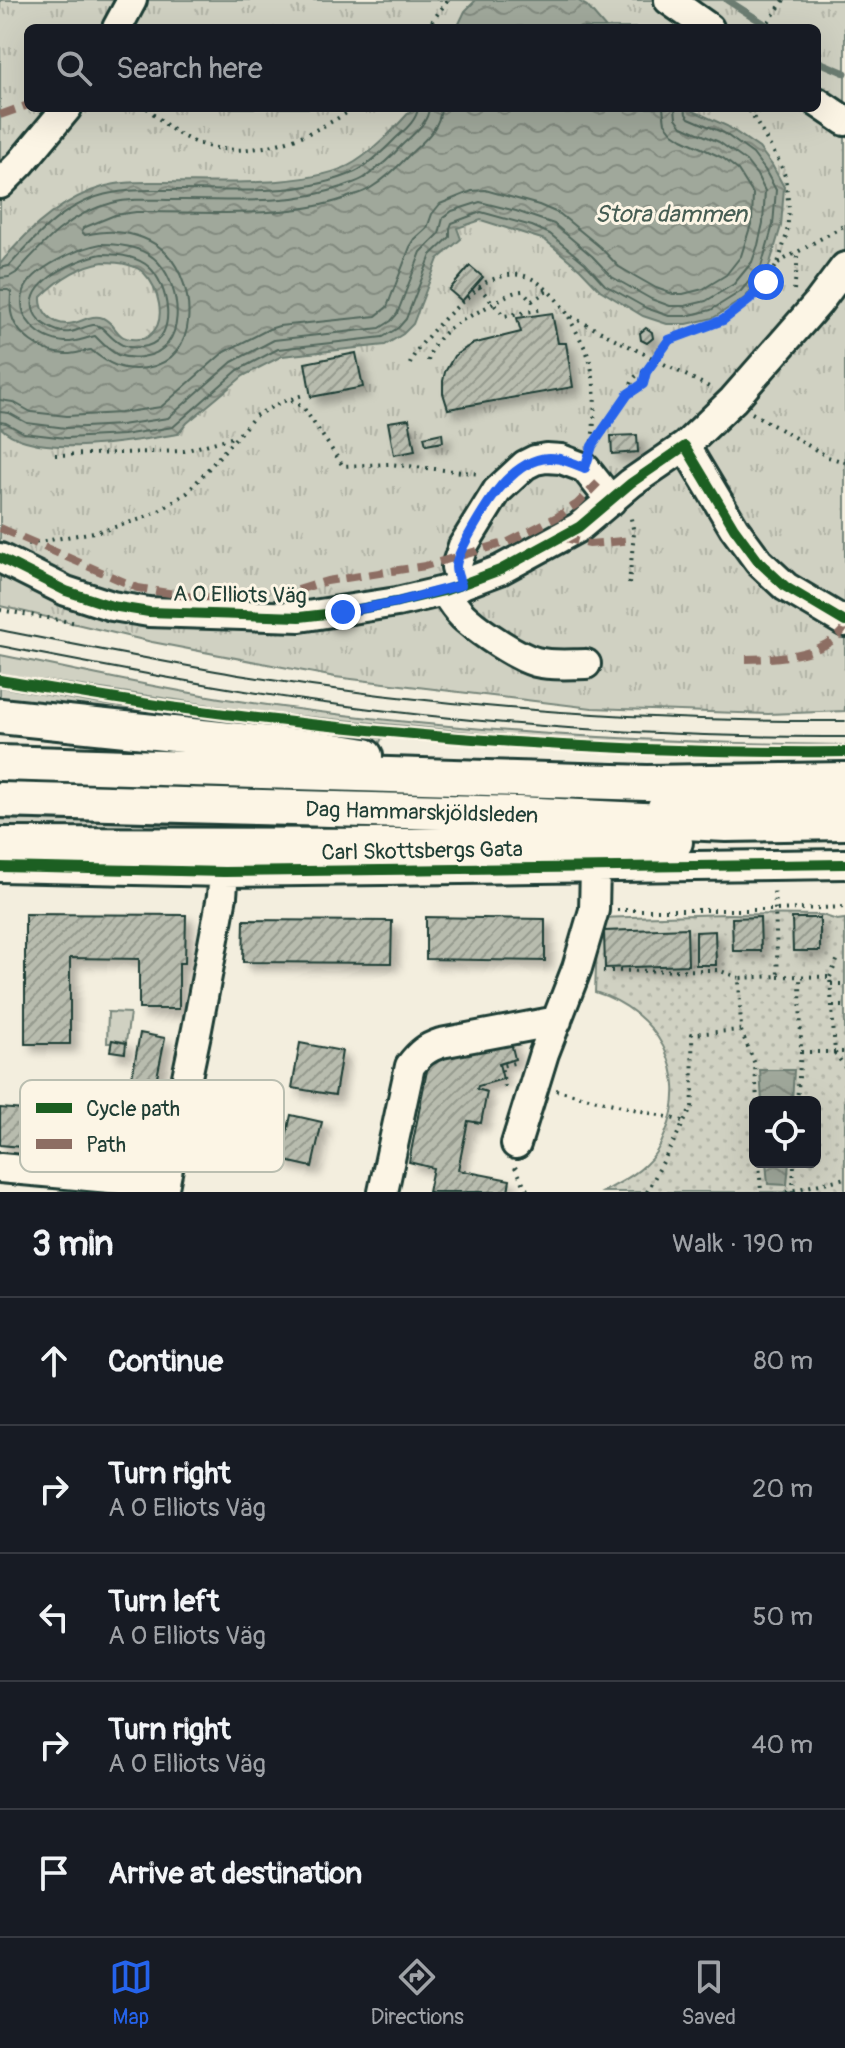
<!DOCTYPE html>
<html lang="en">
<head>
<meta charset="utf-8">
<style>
  body { margin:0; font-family:Pangolin,sans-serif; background:#20242c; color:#f1f3f6 }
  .controls { position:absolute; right:24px; bottom:24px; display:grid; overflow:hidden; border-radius:12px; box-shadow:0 8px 32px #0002 }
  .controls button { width:72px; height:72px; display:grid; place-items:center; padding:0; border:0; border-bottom:2px solid #363941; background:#171b24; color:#f1f3f6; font:40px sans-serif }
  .stop { position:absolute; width:24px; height:24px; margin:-18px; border:6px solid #2563eb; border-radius:50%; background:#fff }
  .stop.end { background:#2563eb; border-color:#fff; box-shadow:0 2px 8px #0008 }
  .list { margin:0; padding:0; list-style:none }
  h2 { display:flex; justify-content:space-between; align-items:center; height:104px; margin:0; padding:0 32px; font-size:34px }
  h2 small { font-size:26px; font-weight:400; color:#9ea1a6 }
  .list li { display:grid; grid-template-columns:52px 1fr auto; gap:24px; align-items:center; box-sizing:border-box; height:128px; padding:0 32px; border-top:2px solid #363941 }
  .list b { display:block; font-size:30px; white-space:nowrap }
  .list p { margin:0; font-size:26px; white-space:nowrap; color:#9ea1a6 }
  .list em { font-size:26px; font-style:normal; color:#9ea1a6 }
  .icon { flex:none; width:44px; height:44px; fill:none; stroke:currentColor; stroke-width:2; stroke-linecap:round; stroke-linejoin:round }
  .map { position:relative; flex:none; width:845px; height:1192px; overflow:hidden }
  .search { position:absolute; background:#171b24; box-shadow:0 8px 32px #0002; left:24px; right:24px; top:24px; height:88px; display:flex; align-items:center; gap:20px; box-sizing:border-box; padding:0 28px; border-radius:12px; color:#9ea1a6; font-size:30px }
  .sheet { height:744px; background:#171b24 }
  nav { display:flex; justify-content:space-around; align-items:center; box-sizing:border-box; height:112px; border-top:2px solid #363941; background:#171b24; font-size:22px; color:#9ea1a6 }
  nav a { display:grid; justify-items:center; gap:4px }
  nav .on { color:#2563eb }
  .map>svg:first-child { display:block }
  .grass { fill:#d0d1c2; stroke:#78877b; stroke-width:2 }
  .park { fill:url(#park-tufts); stroke:#78877b; stroke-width:2; fill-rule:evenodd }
  .garden { fill:url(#garden-dots); stroke:#78877b; stroke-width:2; fill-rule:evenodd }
  .water { fill:url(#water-waves); stroke:#6c7d72; stroke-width:2; fill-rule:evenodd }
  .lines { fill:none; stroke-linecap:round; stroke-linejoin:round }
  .shore { stroke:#53685d; stroke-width:2 }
  .stream { stroke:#6c7d72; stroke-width:7 }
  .building { fill:url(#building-hatch); stroke:#1f3d34; stroke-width:2; filter:url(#shadow) }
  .minor-casing { stroke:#1f3d34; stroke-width:34 }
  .major-casing { stroke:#1f3d34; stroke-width:40 }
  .path { stroke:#1f3d34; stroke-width:4; stroke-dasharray:2 6; stroke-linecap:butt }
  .minor { stroke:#fcf5e5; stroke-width:28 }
  .major { stroke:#fcf5e5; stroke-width:34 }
  .tram { stroke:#1f3d34; stroke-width:2 }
  .quiet { stroke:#8d6e63; stroke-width:8; stroke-dasharray:16 8; stroke-linecap:butt }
  .cycleway-casing { stroke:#fcf5e5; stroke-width:15 }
  .cycleway { stroke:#1b5e20; stroke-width:10 }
  .route { stroke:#2563eb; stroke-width:10 }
  .labels { text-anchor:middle; stroke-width:6; stroke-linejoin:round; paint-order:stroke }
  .street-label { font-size:22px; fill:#1f3d34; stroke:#fcf5e5 }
  .water-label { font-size:24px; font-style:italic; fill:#465d53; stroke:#fcf5e5 }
  .key { fill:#fcf5e5; stroke:#babeb0; stroke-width:2 }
  .key-label { font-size:22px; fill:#1f3d34 }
</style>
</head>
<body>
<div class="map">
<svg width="845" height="1192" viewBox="0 0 845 1192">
  <defs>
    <pattern id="park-tufts" width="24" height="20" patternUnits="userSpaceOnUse" patternTransform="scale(2)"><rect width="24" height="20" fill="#d0d1c2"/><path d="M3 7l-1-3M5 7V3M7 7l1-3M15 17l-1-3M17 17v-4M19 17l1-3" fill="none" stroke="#b2b4a7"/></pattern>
    <pattern id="garden-dots" width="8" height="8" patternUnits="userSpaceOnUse" patternTransform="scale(2)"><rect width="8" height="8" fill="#d0d1c2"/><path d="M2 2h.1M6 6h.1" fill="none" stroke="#b2b4a7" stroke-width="1.8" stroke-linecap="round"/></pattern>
    <pattern id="water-waves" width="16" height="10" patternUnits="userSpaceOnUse" patternTransform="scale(2)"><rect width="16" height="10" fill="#a0a89b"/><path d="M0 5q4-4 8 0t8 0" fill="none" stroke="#828a7f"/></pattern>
    <pattern id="building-hatch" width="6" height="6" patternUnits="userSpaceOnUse" patternTransform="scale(2)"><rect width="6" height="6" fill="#b8bcae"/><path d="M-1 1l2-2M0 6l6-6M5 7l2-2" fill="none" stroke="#959a8e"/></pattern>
    <filter id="shadow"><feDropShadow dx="7" dy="7" stdDeviation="4" flood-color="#0004"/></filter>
  </defs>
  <rect width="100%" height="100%" fill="#f3eede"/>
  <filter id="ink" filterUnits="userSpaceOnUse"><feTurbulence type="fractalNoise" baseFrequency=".0125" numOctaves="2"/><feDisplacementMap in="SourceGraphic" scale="16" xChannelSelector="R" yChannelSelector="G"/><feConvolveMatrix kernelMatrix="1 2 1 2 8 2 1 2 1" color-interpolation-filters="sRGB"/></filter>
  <g filter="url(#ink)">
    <path class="grass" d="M0,655C77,670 155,688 233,700C436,731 640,743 845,745V747L784,748L671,745L587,741L491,734L257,712L0,674Z
      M0,687L95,703L237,724L382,738L379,744L0,705Z
      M0,819L260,827L418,826L414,829L0,832Z
      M108,1012L130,1013L126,1042L112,1040L111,1043H107Z"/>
    <path class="park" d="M0,0H845V711L768,714L592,708L335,677L152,642L0,606ZM28,28H817V108H28Z"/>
    <path class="garden" d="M727,914L822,915L837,920L845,919V1192H603C617,1184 633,1177 645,1165C654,1157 661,1145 665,1134C692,1072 657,1011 595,992L598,918ZM755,1102H815V1162H755Z"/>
    <path class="water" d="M476,0H577L587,6L606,28H457L465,11Z
      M413,108H687L727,126L759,148L772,165L784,187L781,226L768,270L745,298L713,318L687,324H667L643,316L600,290L580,269L545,240L481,220L457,228L461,239L438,259L413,324L403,334L385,345L282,356L243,376L187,423L178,434C135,441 33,461 0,427V264C28,229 62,198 106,186C124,181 144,182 161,182C200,182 239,184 278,181C302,179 335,175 355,162C377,148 396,127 413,108ZM103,262C116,262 134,263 144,273C158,287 168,321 150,335C146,339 143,339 138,339C115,341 119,326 103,318C91,313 80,324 67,324C51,324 40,311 41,297C59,279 78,266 103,262Z
      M760,1070H794L792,1102H762Z
      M766,1162H789L787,1185L768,1184Z"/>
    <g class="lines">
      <path class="shore" d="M101,244C120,244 144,247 158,262C182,288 189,351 142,357C134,358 126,358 118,355C108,350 102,343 95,336C85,338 74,343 65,342C40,340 15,318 24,291C32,268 79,248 101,244Z
        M102,254C118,254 137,256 149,267C168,284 179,337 147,346C112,355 108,323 93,325C85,326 78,331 70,332C57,334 38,323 34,312C23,282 80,258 102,254Z
        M0,268L9,266C38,234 67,201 112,193C130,189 149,190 167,190C228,189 297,198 355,172C368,166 383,151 393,141C402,132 417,121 418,108
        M0,278L9,277L16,273C44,242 70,213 112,203C132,198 153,200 173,200C229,199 288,206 342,187C349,184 358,182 364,178C377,169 391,158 401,146C412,135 428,124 429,108
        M0,290H8L11,292C11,299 10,306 11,312C15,335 42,353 65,354C73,355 82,351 91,350C108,364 123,372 146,368C201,360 197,285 166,253C154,240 133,233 116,232C105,231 95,233 85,235L82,232L83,228L115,215L136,212C201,211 284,220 346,198C353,195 362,193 369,189C384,180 399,166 411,153C425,140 440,128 441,108
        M0,400L13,402L31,412L67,416L120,413L161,407L224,352L269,329L279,326L376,316L387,307L410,247L415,239L427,228L432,214L440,204L472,191L485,190L539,205L560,214L600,247L619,267L656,288L673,294H683L703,289L726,275L741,256L752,221L753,194L738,170L723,158L682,139L673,133L665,123L663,108
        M0,412L9,413L27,423L66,428L121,425L168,418L232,362L274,340L380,328L391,321L397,314L421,252L439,234L443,218L452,211L480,202L516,211L554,224L592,256L612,277L651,299L670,306H685L706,301L734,284L752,262L758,245L763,223L765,191L757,175L746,161L719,142L682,126L676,118L675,108
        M0,422L6,423L24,433L66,438L123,435L173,427L238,370L278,349L383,337L398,328L406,319L431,255L450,237V228L452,223L481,212L532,226L550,234L585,263L605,285L646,308L669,316H686L711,310L740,292L761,267L773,225L776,190L765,170L753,154L724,133L689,118L686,114L685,108"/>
      <path class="stream" d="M727,0L771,28
        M817,61L845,73"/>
    </g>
    <path class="building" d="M470,266L483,277L462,301L449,290Z
      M552,313L558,343H566L573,387L448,409L443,393V381L445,372L454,356L472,344L521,332L517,318Z
      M646,328L652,332L653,338L647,343L641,340L640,333Z
      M356,353L363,387L311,397L305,363Z
      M409,419L415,451L394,455L388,422Z
      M442,433L443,442L426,445L424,437Z
      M637,435L638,452L612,454L611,436Z
      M25,914L186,915L185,963H179V1009H139V959L70,958V1044H25Z
      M426,917L545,919V961L426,959Z
      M760,917L761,951H733L732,918Z
      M792,918H820V951H793Z
      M244,920L392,921L391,963L243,962Z
      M687,928L688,965L605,968L604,931Z
      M715,931L716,965H696V932Z
      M140,1033L165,1038L156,1082L155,1081L154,1087L141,1084L143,1079L132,1077Z
      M510,1038L515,1059L499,1064L503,1079L478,1086L477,1089L487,1092L481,1123L468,1121L458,1170L510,1180L508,1192H428L433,1168L409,1162L430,1055Z
      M112,1040L126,1043L125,1053L110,1051Z
      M300,1043L342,1051L335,1095L292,1088Z
      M0,1108L146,1120L143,1158L0,1145Z
      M291,1115L322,1122L312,1167L281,1160Z"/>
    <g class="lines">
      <defs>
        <path id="minor" d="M669,0L709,28
          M117,28L132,0
          M817,102L845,121
          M0,184L21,163L67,108
          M685,446L734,528L759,562L786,587L845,622
          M0,558L66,591L112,606L149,612L300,617L397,602L444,591L500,570L579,527L631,483L685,446L733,400L818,303L845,267
          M461,585L456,567L463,546L497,491L525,465L535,460L546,458L561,459L585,468L611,501
          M444,591C451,601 457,612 467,620C482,633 517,657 536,662C552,666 570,664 586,664
          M662,807L845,800
          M0,867L224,872L845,864
          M516,1144L544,1053L577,968L594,910L595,868
          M0,1168L165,1183
          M163,1192L197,1029L222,896L224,872
          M383,1192L410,1066C420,1053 426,1048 441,1043L557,1021"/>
        <g id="major">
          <path d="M0,716L328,750L365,756"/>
          <path d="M0,763L647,783L845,780"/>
          <path id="s1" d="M0,800L518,814L726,824L845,822"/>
          <path d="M0,845L412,846L675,842"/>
        </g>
      </defs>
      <use href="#minor" class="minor-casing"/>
      <use href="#major" class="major-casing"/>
      <path class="path" d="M427,28L448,0
        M764,28L784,0
        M147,108C160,119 171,131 186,138C240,166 308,139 354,108
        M778,263L845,225
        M479,287L504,316L544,309
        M794,290L797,267V253
        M569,317C575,330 584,344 589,358C597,386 595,414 592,443
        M428,361C434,329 469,318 494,303C504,297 511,292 523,291L532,301L547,291
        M410,364C418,340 465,298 486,282C498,277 512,272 525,276C541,280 560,302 568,315L711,388
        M629,392C632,380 634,374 646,372
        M291,401L303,407L343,466L389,464L481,474
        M752,413L828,457L845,462
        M592,446L628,394L643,384L646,372L669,340L723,320L739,309L766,282L778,263L787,234L789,208L785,176L780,163L748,108
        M55,455L184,451L234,437
        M28,544L105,530L141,519L159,511L187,493L255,416L281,402L303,395
        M629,584L634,533L630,514
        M0,610L77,623
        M617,910H775L845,907
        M603,971L718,970L739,978
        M778,976L830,977L835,1053L845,1067
        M830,977L839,956
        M831,984H845
        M833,1006H845
        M741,1031L755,1064L757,1102
        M801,1052H845
        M505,1087L501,1066L514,1063
        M556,1090L683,1121
        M797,1102L801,1052L800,976
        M208,1105L264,1118
        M759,1162L761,1192
        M515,1167L528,1192
        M647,1192L692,1107L693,1094L692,1034L741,1030L739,978L778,976L774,887
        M786,1192L845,1178
        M793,1192L794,1162"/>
      <use href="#minor" class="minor"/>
      <use href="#major" class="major"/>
      <path class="tram" d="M0,630C82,646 163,662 245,676C443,708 644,722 845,721
        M0,646C105,666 211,687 317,702C492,726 669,738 845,737"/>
      <path class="quiet" d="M0,115L28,105
        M0,528L138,588L187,596L221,598L282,595L327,581L425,566L508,542L557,517L577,504L598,483
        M562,537L589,544L633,540
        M746,659C775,659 829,655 845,627"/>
      <defs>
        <path id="cycleway" d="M0,558L66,591L112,606L149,612L300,617L343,612L397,602L444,591L500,570L579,527L631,483L685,446L734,528L759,562L786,587L845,622
          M0,680C62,690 124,701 186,709C404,738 625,754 845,752
          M0,867L224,872L845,864"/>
      </defs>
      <use href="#cycleway" class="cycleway-casing"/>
      <use href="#cycleway" class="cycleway"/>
    </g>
  </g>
  <g class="lines" filter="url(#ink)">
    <path class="route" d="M343,612L397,602L461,585C459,580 456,572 456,567C456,553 488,502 498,490C507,478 523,464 537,460C554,454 570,462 585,468L592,446L628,394L643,384L646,372L669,340L723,320L749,300L766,282"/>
  </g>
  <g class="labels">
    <g class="street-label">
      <text transform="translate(240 594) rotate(1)" y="8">A O Elliots Väg</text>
      <text dy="8" stroke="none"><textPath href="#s1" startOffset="422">Dag Hammarskjöldsleden</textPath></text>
      <text transform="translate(422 850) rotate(-1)" y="8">Carl Skottsbergs Gata</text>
    </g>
    <g class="water-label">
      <text x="671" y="222">Stora dammen</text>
    </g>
  </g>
  <rect x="20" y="1080" width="264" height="92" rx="12" class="key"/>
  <rect x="36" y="1103" width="36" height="10" fill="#1b5e20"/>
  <rect x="36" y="1139" width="36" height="10" fill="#8d6e63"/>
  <g class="key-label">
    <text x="86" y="1116">Cycle path</text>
    <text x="86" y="1152">Path</text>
  </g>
</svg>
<div class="controls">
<button><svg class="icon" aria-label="locate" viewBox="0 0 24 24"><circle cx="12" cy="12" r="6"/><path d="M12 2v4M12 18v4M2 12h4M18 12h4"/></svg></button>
</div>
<div class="stop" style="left:766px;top:282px"></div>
<div class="stop end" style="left:343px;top:612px"></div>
<div class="search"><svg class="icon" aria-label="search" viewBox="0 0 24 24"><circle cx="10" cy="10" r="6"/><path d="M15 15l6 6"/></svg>Search here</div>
</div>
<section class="sheet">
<h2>3 min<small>Walk · 190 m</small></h2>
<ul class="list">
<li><svg class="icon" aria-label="ahead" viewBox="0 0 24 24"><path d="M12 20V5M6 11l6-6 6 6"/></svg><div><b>Continue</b></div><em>80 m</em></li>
<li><svg class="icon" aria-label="right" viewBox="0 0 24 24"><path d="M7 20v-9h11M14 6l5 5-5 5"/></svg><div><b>Turn right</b><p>A O Elliots Väg</p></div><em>20 m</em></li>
<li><svg class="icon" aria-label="left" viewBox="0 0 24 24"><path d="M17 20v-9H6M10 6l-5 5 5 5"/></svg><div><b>Turn left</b><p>A O Elliots Väg</p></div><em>50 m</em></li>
<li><svg class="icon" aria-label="right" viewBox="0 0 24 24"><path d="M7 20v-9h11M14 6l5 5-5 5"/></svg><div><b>Turn right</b><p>A O Elliots Väg</p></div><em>40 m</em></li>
<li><svg class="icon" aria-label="arrive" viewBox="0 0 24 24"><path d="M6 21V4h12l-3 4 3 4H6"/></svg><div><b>Arrive at destination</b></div></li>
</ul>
</section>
<nav>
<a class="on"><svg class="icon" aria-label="map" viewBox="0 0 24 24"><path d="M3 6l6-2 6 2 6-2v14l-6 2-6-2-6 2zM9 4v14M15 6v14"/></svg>Map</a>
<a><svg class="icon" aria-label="directions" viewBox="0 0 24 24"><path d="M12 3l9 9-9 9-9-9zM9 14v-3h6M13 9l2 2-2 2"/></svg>Directions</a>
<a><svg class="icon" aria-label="saved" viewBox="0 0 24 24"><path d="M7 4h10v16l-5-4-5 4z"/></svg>Saved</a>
</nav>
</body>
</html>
